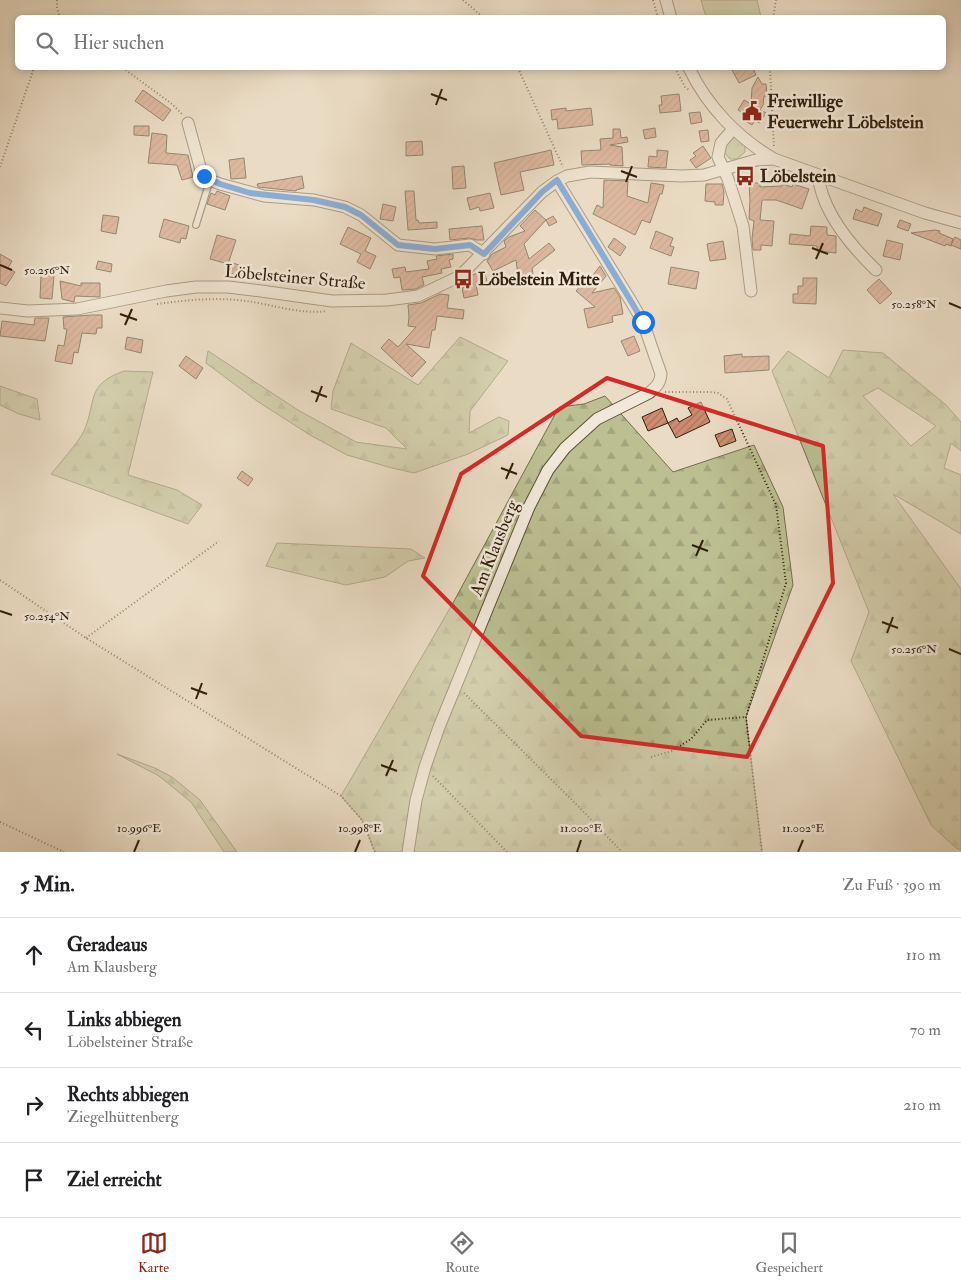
<!DOCTYPE html>
<html lang="de">
<head>
<meta charset="utf-8">
<style>
  body { margin:0; font-family:"IM FELL Double Pica",serif; background:#f6f6f6; color:#202124 }
  .stop { position:absolute; width:15px; height:15px; margin:-11px; border:4px solid #1a73e8; border-radius:50%; background:#fff }
  .stop.end { background:#1a73e8; border-color:#fff; box-shadow:0 1px 5px #0008 }
  .list { margin:0; padding:0; list-style:none }
  h2 { display:flex; justify-content:space-between; align-items:center; height:65px; margin:0; padding:0 20px; font-size:21px }
  h2 small { font-size:16px; font-weight:400; color:#757577 }
  .list li { display:grid; grid-template-columns:32px 1fr auto; gap:15px; align-items:center; box-sizing:border-box; height:75px; padding:0 20px; border-top:1px solid #e0e0e0 }
  .list b { display:block; font-size:19px; white-space:nowrap }
  .list p { margin:0; font-size:16px; white-space:nowrap; color:#757577 }
  .list em { font-size:16px; font-style:normal; color:#757577 }
  .icon { flex:none; width:28px; height:28px; fill:none; stroke:currentColor; stroke-width:2; stroke-linecap:round; stroke-linejoin:round }
  .map { position:relative; flex:none; width:961px; height:852px; overflow:hidden }
  .search { position:absolute; background:#fff; box-shadow:0 2px 8px #0003; left:15px; right:15px; top:15px; height:55px; display:flex; align-items:center; gap:12px; box-sizing:border-box; padding:0 18px; border-radius:8px; color:#757577; font-size:19px }
  .sheet { height:365px; background:#fff }
  nav { display:flex; justify-content:space-around; align-items:center; box-sizing:border-box; height:70px; border-top:1px solid #e0e0e0; background:#fff; font-size:14px; color:#757577 }
  nav a { display:grid; justify-items:center; gap:2px }
  nav .on { color:#8f2418 }
  .map>svg:first-child { display:block }
  .grass { fill:url(#grass-tufts); stroke:#766e4e }
  .forest { fill:url(#forest-firs); stroke:#766e4e; fill-rule:evenodd }
  .park { fill:#bbbf91; stroke:#766e4e }
  .building { fill:url(#building-hatch); stroke:#321e0a }
  .lines { fill:none; stroke-linecap:round; stroke-linejoin:round }
  .service-casing { stroke:#604e38; stroke-width:8 }
  .minor-casing { stroke:#604e38; stroke-width:13 }
  .path { stroke:#321e0a; stroke-width:2; stroke-dasharray:1 2.5; stroke-linecap:butt }
  .service { stroke:#f1e8d9; stroke-width:5.5 }
  .minor { stroke:#f1e8d9; stroke-width:11 }
  .route { stroke:#1a73e8; stroke-width:6 }
  .marked { fill:none; stroke:#d62828; stroke-width:4; stroke-linejoin:round }
  .ticks { fill:none; stroke:#321e0a; stroke-width:2 }
  .labels { text-anchor:middle; stroke-width:5; stroke-linejoin:round; paint-order:stroke }
  .poi-label { font-size:18px; font-weight:bold; fill:#321e0a; stroke:#f1e8d9; text-anchor:start }
  .street-label { font-size:18px; fill:#321e0a; stroke:#f1e8d9 }
  .ticks-label { font-size:12px; text-anchor:middle; fill:#321e0a; stroke:#f1e8d9; stroke-width:5; stroke-linejoin:round; paint-order:stroke }
</style>
</head>
<body>
<div class="map">
<svg width="961" height="852" viewBox="0 0 961 852">
  <defs>
    <pattern id="grass-tufts" width="24" height="20" patternUnits="userSpaceOnUse" patternTransform="scale(1.25)"><rect width="24" height="20" fill="#bbbf91"/><path d="M3 7l-1-3M5 7V3M7 7l1-3M15 17l-1-3M17 17v-4M19 17l1-3" fill="none" stroke="#a1a47c"/></pattern>
    <pattern id="forest-firs" width="22" height="20" patternUnits="userSpaceOnUse" patternTransform="scale(1.25)"><rect width="22" height="20" fill="#bbbf91"/><path d="M5 1l3.5 6h-7zM16 11l3.5 6h-7z" fill="#a1a47c"/></pattern>
    <pattern id="building-hatch" width="6" height="6" patternUnits="userSpaceOnUse" patternTransform="scale(1.25)"><rect width="6" height="6" fill="#ce8d72"/><path d="M-1 1l2-2M0 6l6-6M5 7l2-2" fill="none" stroke="#a8735c"/></pattern>
  </defs>
  <rect width="100%" height="100%" fill="#eadcc4"/>
  <filter id="stains"><feTurbulence type="fractalNoise" baseFrequency=".004" numOctaves="4"/><feColorMatrix values="0 0 0 0 .2 0 0 0 0 .09 0 0 0 0 .02 0 0 0 .5 -.17"/></filter>
  <radialGradient id="worn" r=".72"><stop offset=".6" stop-color="#630" stop-opacity="0"/><stop offset="1" stop-color="#630" stop-opacity=".3"/></radialGradient>
  <path class="grass" d="M731,137H734L745,144V152L737,159H730L723,151Z"/>
  <path class="forest" d="M460,337L508,361L470,411L469,433L499,417L509,421L508,435L468,454L414,473L392,468L347,455L310,435L257,401L206,363L208,351L298,410L356,442L407,449L386,428L331,409L333,391L351,343L418,385Z
    M843,350L883,353L946,405L961,422V451L951,443L944,468L961,475V534L893,494L961,589V850L956,848L931,825L851,661L869,612L772,371L788,351L829,378ZM878,388L936,426L911,446L863,396Z
    M124,371L153,372L128,475L177,490L202,505L188,524L51,474C60,463 78,443 84,431C97,401 85,385 124,371Z
    M0,386L37,399L40,420L19,414L0,405Z
    M605,396L673,472L754,445L783,507L793,585L746,717L762,852H375L362,820L341,796L453,603L559,407L584,404Z
    M277,543L411,549L425,558L408,561L385,577L346,585L266,566Z
    M117,754L155,768L172,777L200,800L237,852H224L191,802L159,776Z"/>
  <path class="park" d="M701,0H757L761,17H706Z"/>
  <path class="building" d="M731,68H753L756,75L739,83Z
    M758,77L762,84H766L767,96H764L763,105L760,110L766,113L759,123L755,120L752,125L742,119L745,114L738,110L744,100L751,104L752,88Z
    M143,90L171,110L163,121L135,101Z
    M679,94L681,111L660,113L659,105H662L661,96Z
    M566,108V111L591,108L593,125L558,129L557,119L552,120L551,110Z
    M700,112L702,122L691,124L689,113Z
    M134,126H149V136L134,135Z
    M655,128L656,137L645,139L643,130Z
    M613,129H620L621,138L627,137L628,142L610,145L622,147L623,166L610,165V164L582,165L581,151L601,150L600,139L613,138Z
    M708,130L709,141L701,142L699,131Z
    M152,133L167,135L166,153L188,155L193,177L182,180L177,165L148,163Z
    M422,141L423,155L406,156V142Z
    M703,146L711,158L696,168L690,160L696,156L693,153Z
    M551,150L554,165L520,172L524,190L501,195L494,163Z
    M657,150L668,151L666,168L648,167L649,156L657,157Z
    M244,158L246,178L231,179L229,160Z
    M464,166L466,188L453,189L452,167Z
    M302,176L304,188L296,190V191L258,187L257,184Z
    M604,180L628,181L627,196L648,203L651,183L664,185L662,194H660L650,223L642,220L635,235L593,214L597,205L603,208Z
    M749,183H760V187L782,186L783,184L792,187L793,184L809,189L802,209L776,200H762L760,220L774,221L772,246L761,245V250H753L752,239L754,221L749,219L750,200Z
    M706,184H722L724,192L723,205H715V202L705,201Z
    M217,191L230,196L225,210L207,204L211,193L215,195Z
    M405,191H414L416,220H418L419,223L437,222V228L408,230Z
    M490,193L494,208L480,211L479,207L470,210L467,198Z
    M383,204L396,207L393,221L380,219Z
    M864,207L882,214L878,226L853,219L856,209L862,212Z
    M535,210L546,220L524,244L529,259L549,243L555,250L532,268L533,274L518,276L516,260L493,271L487,261L492,254L506,247L504,241L509,237L525,231L520,226Z
    M103,215L119,217L116,234L101,231Z
    M553,216L557,222L549,226L546,220Z
    M164,219L189,226L186,239L181,238L180,243L159,237Z
    M900,220L911,224L908,231L897,227Z
    M482,226L484,240H477L469,238L450,240L449,229Z
    M811,226L827,227V235L836,236V253L817,251V246L789,244L790,234L810,236Z
    M348,227L371,238L365,251L376,256L370,269L357,262L361,254L340,244Z
    M935,230L940,231L939,233L953,239L951,246L946,244L945,246L911,233Z
    M656,231L673,238L670,246L674,247L671,256L650,248Z
    M217,235L236,240L228,264L210,259Z
    M955,237L961,240V249L951,245Z
    M614,238L626,247L620,256L608,247Z
    M887,240L903,244L900,260L883,256Z
    M723,241L726,259L710,261L707,244Z
    M0,254L12,261L8,268L15,272L6,286L0,283Z
    M453,254V259L449,260L451,267L441,269L442,273L422,277L424,285L416,289L402,290L400,277L394,278L392,269L405,267L406,272L429,269L427,261L437,259L436,256Z
    M98,261L112,264L111,272L96,269Z
    M230,262L239,265L236,275L227,272Z
    M600,266L606,276L592,293L614,288L620,297L623,314L612,316L613,322L588,328L584,309L595,307L576,291L587,278L589,280Z
    M671,267L699,272L696,289L668,284Z
    M484,271L487,281L476,284L478,295L464,298L462,288L468,286L466,280L472,275Z
    M41,275L54,276L52,299L40,298Z
    M803,278H817L816,304L793,303V294H798V286H803Z
    M879,279L892,293L880,304L867,290Z
    M60,281L81,286V283H100V297L75,296L74,302L62,299Z
    M440,294L449,295L447,308L464,310L463,319L437,316L435,330H432L429,348L406,344L426,362L412,377L381,348L389,339L398,347L416,327L408,326L409,317L408,305L421,303Z
    M92,315H102V328H97L96,334L82,333L78,353L74,352L72,364L55,361L58,345L64,346L67,329H64L63,317Z
    M35,318H49L45,341L0,336L2,321L34,325Z
    M634,336L640,351L628,356L621,341Z
    M127,337L143,340L141,353L125,349Z
    M742,354V357L769,356V370L725,373L724,356Z
    M186,356L203,368L196,379L179,366Z
    M701,402L710,422L676,438L668,423L677,418L679,422L692,415L688,408Z
    M662,408L668,423L648,431L642,417Z
    M732,429L736,441L720,447L715,435Z
    M242,471L253,479L248,486L237,478Z"/>
  <g class="lines">
    <defs>
      <path id="service" d="M196,225L210,180"/>
      <path id="minor" d="M666,0L671,18
        M689,68C707,106 738,138 774,159
        M188,123L202,174L210,180L220,184L264,196L314,200L345,207L361,215L398,245L435,249L470,245L484,254
        M733,129L721,143L718,157L728,179L743,226L751,291
        M818,175C822,211 850,245 876,270
        M0,308L28,311L77,309L166,291L196,287H228L261,291L332,301L387,300L418,296L456,278L465,271L542,192L557,181L567,176L590,172L682,176L704,175L756,160L774,159L925,213L961,223
        M408,852L416,800L425,767L439,727L529,507L548,470L565,448L597,419L649,393C656,387 660,384 661,374L643,322L632,303L557,181"/>
    </defs>
    <use href="#service" class="service-casing"/>
    <use href="#minor" class="minor-casing"/>
    <path class="path" d="M57,0V8L60,18
      M463,0L484,18
      M653,0L658,18
      M773,18L776,0
      M123,68L172,104L183,115
      M518,68L563,167
      M675,68L685,87L689,90
      M770,68L774,148
      M0,167L34,68
      M157,304C187,300 216,297 246,301C270,304 302,315 326,311
      M665,392H710L718,393L727,399L776,505L786,583L746,717L762,852
      M0,580L86,638L341,796L362,820L375,852
      M86,638L219,541
      M464,693L579,807L622,852
      M651,757L672,751L691,739L707,720L746,717
      M433,776L507,852
      M0,822L64,852"/>
    <use href="#service" class="service"/>
    <use href="#minor" class="minor"/>
  </g>
  <g class="lines">
    <path class="route" d="M204,176L220,184L250,193L314,200L345,207L361,215L398,245L435,249L470,245L484,254L542,192L557,180L632,303L643,322"/>
  </g>
  <path d="M0 0H961V852H0ZM607,378L823,446L833,583L747,757L581,736L423,576L461,474Z" fill="#eadcc4" fill-opacity=".55" fill-rule="evenodd"/>
  <path class="marked" d="M607,378L823,446L833,583L747,757L581,736L423,576L461,474Z"/>
  <path class="ticks" d="M431,94L447,100M436,105L442,89M621,171L637,177M626,182L632,166M812,248L828,254M816,259L823,243M0,265L12,270M949,303L961,308M120,314L137,320M125,325L132,309M311,391L327,397M316,402L322,386M501,468L517,474M506,479L513,463M692,545L708,551M696,556L703,540M0,611L12,615M882,622L898,628M887,633L893,617M949,649L961,654M191,688L207,694M196,699L202,683M381,765L397,771M386,776L393,760M134,852L139,840M355,852L360,840M577,852L581,840M798,852L803,840"/>
  <defs>
    <symbol id="civic-bare" viewBox="-9 -9 18 18"><path d="M-.6-6.5H3V-4.5H.6V-3L4-1V1h2V6H-6V1h2V-1L-.6-3ZM-1.2 2.5V6h2.4V2.5Z" fill="#8f2418" stroke="#f1e8d9" stroke-width="2.5" paint-order="stroke"/></symbol>
    <symbol id="bus-bare" viewBox="-9 -9 18 18"><path d="M-5-6H5V4H4V6H2V4H-2V6H-4V4H-5ZM-3.5-4V0h7V-4ZM-3.5 1.2v1.5H-2V1.2ZM2 1.2v1.5H3.5V1.2Z" fill="#8f2418" stroke="#f1e8d9" stroke-width="2.5" paint-order="stroke"/></symbol>
  </defs>
  <g fill-rule="evenodd">
    <use href="#civic-bare" x="738" y="97" width="28" height="28"/>
    <use href="#bus-bare" x="731" y="162" width="28" height="28"/>
    <use href="#bus-bare" x="449" y="265" width="28" height="28"/>
  </g>
  <g class="labels">
    <g class="poi-label">
      <text x="767" y="107">Freiwillige<tspan x="767" dy="21">Feuerwehr Löbelstein</tspan></text>
      <text x="760" y="182">Löbelstein</text>
      <text x="478" y="285">Löbelstein Mitte</text>
    </g>
    <g class="street-label">
      <text transform="translate(295 277) rotate(5)" y="6">Löbelsteiner Straße</text>
      <text transform="translate(494 548) rotate(-68)" y="6">Am Klausberg</text>
    </g>
  </g>
  <g class="ticks-label">
    <text x="47" y="274">50.256°N</text>
    <text x="914" y="308">50.258°N</text>
    <text x="47" y="620">50.254°N</text>
    <text x="914" y="653">50.256°N</text>
    <text x="139" y="832">10.996°E</text>
    <text x="360" y="832">10.998°E</text>
    <text x="581" y="832">11.000°E</text>
    <text x="803" y="832">11.002°E</text>
  </g>
  <rect width="100%" height="100%" filter="url(#stains)"/>
  <rect width="100%" height="100%" fill="url(#worn)"/>
</svg>
<div class="stop" style="left:643px;top:322px"></div>
<div class="stop end" style="left:204px;top:176px"></div>
<div class="search"><svg class="icon" aria-label="search" viewBox="0 0 24 24"><circle cx="10" cy="10" r="6"/><path d="M15 15l6 6"/></svg>Hier suchen</div>
</div>
<section class="sheet">
<h2>5 Min.<small>Zu Fuß · 390 m</small></h2>
<ul class="list">
<li><svg class="icon" aria-label="ahead" viewBox="0 0 24 24"><path d="M12 20V5M6 11l6-6 6 6"/></svg><div><b>Geradeaus</b><p>Am Klausberg</p></div><em>110 m</em></li>
<li><svg class="icon" aria-label="left" viewBox="0 0 24 24"><path d="M17 20v-9H6M10 6l-5 5 5 5"/></svg><div><b>Links abbiegen</b><p>Löbelsteiner Straße</p></div><em>70 m</em></li>
<li><svg class="icon" aria-label="right" viewBox="0 0 24 24"><path d="M7 20v-9h11M14 6l5 5-5 5"/></svg><div><b>Rechts abbiegen</b><p>Ziegelhüttenberg</p></div><em>210 m</em></li>
<li><svg class="icon" aria-label="arrive" viewBox="0 0 24 24"><path d="M6 21V4h12l-3 4 3 4H6"/></svg><div><b>Ziel erreicht</b></div></li>
</ul>
</section>
<nav>
<a class="on"><svg class="icon" aria-label="map" viewBox="0 0 24 24"><path d="M3 6l6-2 6 2 6-2v14l-6 2-6-2-6 2zM9 4v14M15 6v14"/></svg>Karte</a>
<a><svg class="icon" aria-label="directions" viewBox="0 0 24 24"><path d="M12 3l9 9-9 9-9-9zM9 14v-3h6M13 9l2 2-2 2"/></svg>Route</a>
<a><svg class="icon" aria-label="saved" viewBox="0 0 24 24"><path d="M7 4h10v16l-5-4-5 4z"/></svg>Gespeichert</a>
</nav>
</body>
</html>
